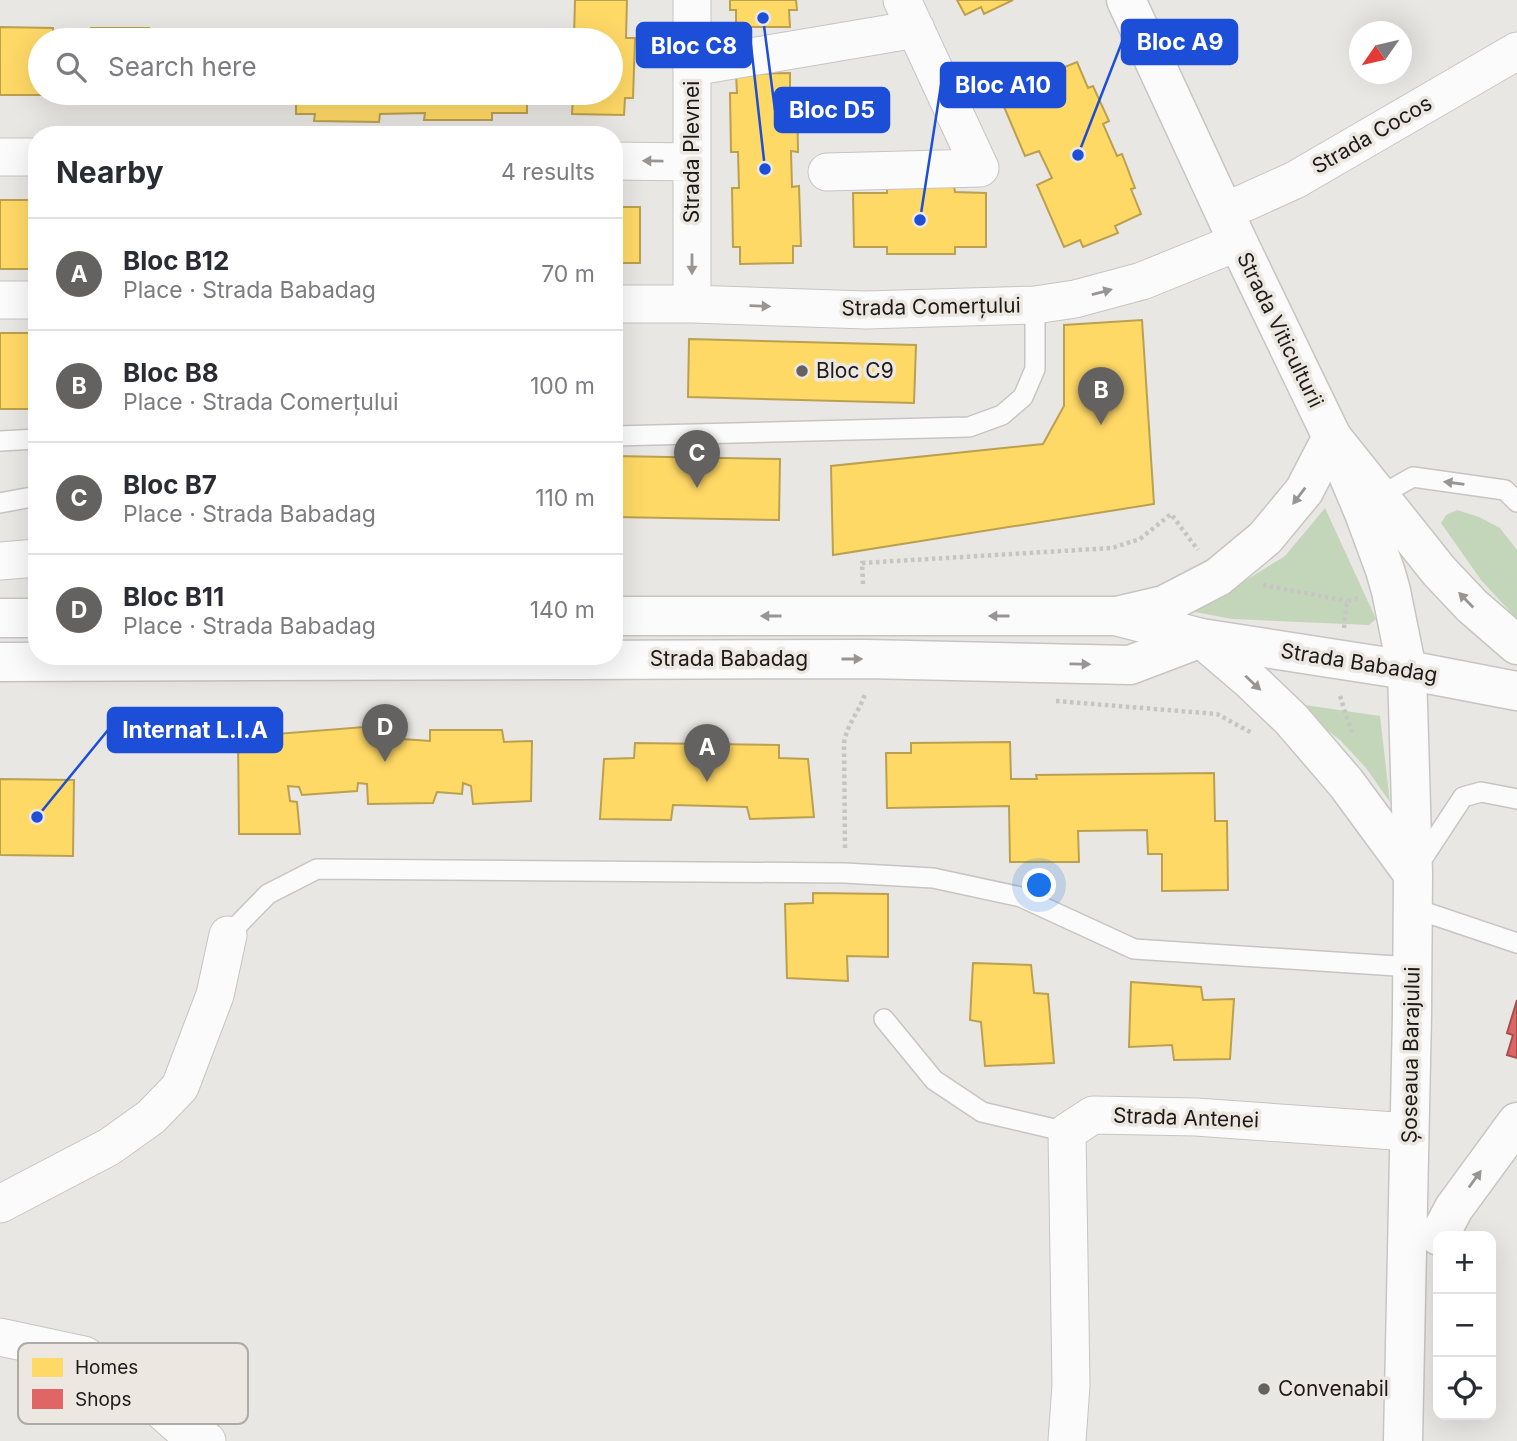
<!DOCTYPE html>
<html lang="en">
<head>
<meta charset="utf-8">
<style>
  body { margin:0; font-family:Inter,sans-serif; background:#f7f7f7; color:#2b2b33 }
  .controls { position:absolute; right:21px; bottom:21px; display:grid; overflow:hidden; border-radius:14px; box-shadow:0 7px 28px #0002 }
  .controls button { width:63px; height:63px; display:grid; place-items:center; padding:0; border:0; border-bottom:2px solid #e1e1e2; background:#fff; color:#2b2b33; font:35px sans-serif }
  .compass { position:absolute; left:1349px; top:21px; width:63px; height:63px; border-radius:50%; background:#fff; box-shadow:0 7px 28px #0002; rotate:236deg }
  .you { position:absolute; left:1040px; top:886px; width:24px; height:24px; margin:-18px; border:5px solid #fff; border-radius:50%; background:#1a73e8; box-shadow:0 0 0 10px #1a73e833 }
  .badge { display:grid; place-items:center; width:46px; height:46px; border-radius:50%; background:#646260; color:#fff; font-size:23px; font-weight:700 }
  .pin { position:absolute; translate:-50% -58px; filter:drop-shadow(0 2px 4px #0008) }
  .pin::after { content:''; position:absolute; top:37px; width:24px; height:21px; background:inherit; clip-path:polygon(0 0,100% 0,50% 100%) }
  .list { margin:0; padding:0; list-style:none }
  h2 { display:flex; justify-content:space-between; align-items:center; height:91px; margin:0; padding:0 28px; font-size:30px }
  h2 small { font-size:23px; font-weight:400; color:#7c7c81 }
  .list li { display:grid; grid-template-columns:46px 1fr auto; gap:21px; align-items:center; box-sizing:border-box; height:112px; padding:0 28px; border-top:2px solid #e1e1e2 }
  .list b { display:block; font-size:26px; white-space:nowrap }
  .list p { margin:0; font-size:23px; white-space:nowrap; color:#7c7c81 }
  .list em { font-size:23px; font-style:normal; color:#7c7c81 }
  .icon { flex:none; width:38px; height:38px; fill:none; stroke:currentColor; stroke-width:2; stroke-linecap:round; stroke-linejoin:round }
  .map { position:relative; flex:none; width:1517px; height:1441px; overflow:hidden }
  .search { position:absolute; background:#fff; box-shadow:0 7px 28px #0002; left:28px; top:28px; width:595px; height:77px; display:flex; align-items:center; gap:18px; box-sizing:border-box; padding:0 24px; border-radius:38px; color:#7c7c81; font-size:26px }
  .panel { position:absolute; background:#fff; box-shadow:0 7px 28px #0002; left:28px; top:126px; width:595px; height:539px; border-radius:28px }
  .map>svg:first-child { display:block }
  .green { fill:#c4d6b9 }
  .homes { fill:#ffd966; stroke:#bba04f; stroke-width:2 }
  .shops { fill:#e06666; stroke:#a6504f; stroke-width:2 }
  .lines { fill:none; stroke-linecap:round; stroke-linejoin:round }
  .service-casing { stroke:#c6c5c2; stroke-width:22 }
  .minor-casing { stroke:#c6c5c2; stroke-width:39 }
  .secondary-casing { stroke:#c6c5c2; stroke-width:41 }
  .primary-casing { stroke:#c6c5c2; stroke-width:41 }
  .trunk-casing { stroke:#c6c5c2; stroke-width:41 }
  .path { stroke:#c6c5c4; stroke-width:4.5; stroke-dasharray:3.5 3.5; stroke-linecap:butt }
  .service { stroke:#fcfbfb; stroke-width:19 }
  .minor { stroke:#fcfbfb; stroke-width:37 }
  .secondary { stroke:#fcfbfb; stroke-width:38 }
  .primary { stroke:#fcfbfb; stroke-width:38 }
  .trunk { stroke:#fcfbfb; stroke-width:38 }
  .oneway { fill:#989695 }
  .poi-dot { fill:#646260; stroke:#ece8e1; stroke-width:2.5 }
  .labels { text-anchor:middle; stroke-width:7; stroke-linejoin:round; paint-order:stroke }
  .street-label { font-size:21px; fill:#1d1b19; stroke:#ece8e1 }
  .poi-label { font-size:21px; fill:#1d1b19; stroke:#ece8e1; text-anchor:start }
  .key { fill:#ece8e1; stroke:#aeaaa5; stroke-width:2 }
  .key-label { font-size:19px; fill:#1d1b19 }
  .leader { fill:none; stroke:#1d4ed8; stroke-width:2.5 }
  .callout-dot { fill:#1d4ed8; stroke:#ece8e1; stroke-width:2.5 }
  .callout { fill:#1d4ed8; stroke:#1d4ed8; stroke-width:2.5 }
  .callout-label { font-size:23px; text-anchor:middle; font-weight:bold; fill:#fff }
</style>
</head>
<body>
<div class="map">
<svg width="1517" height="1441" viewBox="0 0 1517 1441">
  <rect width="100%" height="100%" fill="#e9e7e4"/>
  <path class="green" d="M1325,508L1376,619L1369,625L1232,619L1195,612L1285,556Z
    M1457,510L1479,517L1500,528L1517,550V619L1481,580L1441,523L1446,515Z
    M1291,703L1380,716L1390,802L1366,768L1340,740Z"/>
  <path class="homes" d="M575,0H627L626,38H635L633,98H625L624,115L572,114L573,96H565V93H611V40H567L568,37L574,36Z
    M730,0H796L797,10H789L790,27H736V10H730Z
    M957,0H1013L984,14L981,7L965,15Z
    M0,27L53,28V36H90L91,28H149V36H169V40H40V93H53V95H0Z
    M1077,62L1088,88L1093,86L1109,121L1103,124L1117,156L1122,154L1135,188L1131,189L1141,214L1115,226L1118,233L1083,247L1080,240L1064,247L1037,185L1052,178L1039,151L1025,156L999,95L1016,87L1014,82L1048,68L1050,73Z
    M790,73V92H797L798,152L791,151L792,187L799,186L801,246H793V263L740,264V247H733L732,188H739L738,152H731L730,93H737L736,74Z
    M90,93H149V96L90,95Z
    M296,93H527V113H492V120H424L425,113L380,114L379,122L314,121L315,114H296Z
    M887,186H954L955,192L986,193V247H955V254H887V247H854L853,193H887Z
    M0,200H37V269H0Z
    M614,207H640V263H614Z
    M1142,320L1154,504L833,555L831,466L1043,444L1064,406V325Z
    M0,333H37V409H0Z
    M689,339L916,345L914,403L688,397Z
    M614,456L780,459L779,520L614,517Z
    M402,724V739L430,741V730H502L504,742L532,741L531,801L473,804L471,786L463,783L462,794L437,792L433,803L368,804L367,784L358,783L357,791L302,795L299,787L288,786L290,801L297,802L300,834H239L238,737Z
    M1010,742L1011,779H1037L1036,775L1214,773L1215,821H1227L1228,890L1162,891V854H1148L1147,830L1078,831L1079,862H1010L1009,806L887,808L886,753H911V743Z
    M635,743L779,745V758L808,759L814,817L750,819L747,807L673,805L671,820L600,819L604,759L634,758Z
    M0,779L74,780L73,856L0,855Z
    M813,893L888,894V957L847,956L848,981L787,978L785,904L813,903Z
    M973,963L1031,965L1034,993L1048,994L1054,1063L985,1066L981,1022L970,1020Z
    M1131,982L1201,987L1203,1000L1234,999L1230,1059L1174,1060L1172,1045L1129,1047Z"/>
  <path class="shops" d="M1517,1000V1058L1507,1055L1513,1035L1507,1033Z"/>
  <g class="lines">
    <defs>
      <path id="service" d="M614,436L969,427L1002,415L1023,397L1035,369V305
        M0,441L37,439
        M1379,496L1413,477L1505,490L1517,502
        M0,503L37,496
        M1417,867L1463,797L1481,792L1517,799
        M1413,908L1517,943
        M228,935L268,894L317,869L845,873L933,878L1021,897L1134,949L1412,967
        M884,1019L934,1080L982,1112L1067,1132"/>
      <path id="minor" d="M692,67L916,29
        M0,157H37
        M614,161L692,162
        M827,172L980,168L902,0
        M1224,212L1295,180L1517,51
        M0,300H37
        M614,304H692L866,310L1035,305L1075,299L1142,281L1238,242
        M692,304V0
        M0,561L37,558
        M0,1204L109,1147L151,1117L180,1087L215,995L228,935
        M0,1337L84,1355L142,1393L186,1432L207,1441
        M1067,1441L1071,1385L1067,1132L1093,1115L1196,1117L1409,1132"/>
      <path id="secondary" d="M1126,0L1238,242L1332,437L1364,513L1385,570L1391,591L1407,670"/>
      <path id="primary" d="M614,616H1116L1201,638L1407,670
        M1117,616L1164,605L1218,577L1265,538L1304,491L1332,437
        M0,618H37
        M0,662L866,659L1130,665L1201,638"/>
      <path id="trunk" d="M1332,437L1439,571L1472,606L1517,645
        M1201,638L1249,679L1291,719L1346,783L1413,874
        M1439,1236L1454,1208L1517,1122
        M1403,1441L1412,1014L1413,874L1407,670L1517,691"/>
    </defs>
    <use href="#service" class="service-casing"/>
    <use href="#minor" class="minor-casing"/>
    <use href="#secondary" class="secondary-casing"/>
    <use href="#primary" class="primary-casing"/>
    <use href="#trunk" class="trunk-casing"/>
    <path class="path" d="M863,584L862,563L1112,548L1140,539L1171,514L1198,550
      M1263,585L1347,601
      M1344,628L1347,601L1359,598
      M1340,696L1352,734
      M1056,701L1217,714L1252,733
      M845,848L844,743C847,724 859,712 865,694"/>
    <use href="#service" class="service"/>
    <use href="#minor" class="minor"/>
    <use href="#secondary" class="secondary"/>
    <use href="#primary" class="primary"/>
    <use href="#trunk" class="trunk"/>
  </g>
  <defs><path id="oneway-solid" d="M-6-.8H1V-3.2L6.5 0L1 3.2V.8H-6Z" transform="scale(1.75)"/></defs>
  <g class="oneway">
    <use href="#oneway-solid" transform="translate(653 161) rotate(-179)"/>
    <use href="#oneway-solid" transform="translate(692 264) rotate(90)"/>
    <use href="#oneway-solid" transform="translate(1102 292) rotate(-15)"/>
    <use href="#oneway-solid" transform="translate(760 306) rotate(2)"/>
    <use href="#oneway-solid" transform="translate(1454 483) rotate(-172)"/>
    <use href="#oneway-solid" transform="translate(1299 496) rotate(127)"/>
    <use href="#oneway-solid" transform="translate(1466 600) rotate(-134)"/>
    <use href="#oneway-solid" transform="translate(771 616) rotate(180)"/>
    <use href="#oneway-solid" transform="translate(999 616) rotate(-180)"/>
    <use href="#oneway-solid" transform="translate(852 659)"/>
    <use href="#oneway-solid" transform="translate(1080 664) rotate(1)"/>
    <use href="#oneway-solid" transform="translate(1253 683) rotate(43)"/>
    <use href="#oneway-solid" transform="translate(1475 1179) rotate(-54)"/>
  </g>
  <g class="poi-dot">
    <circle cx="802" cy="371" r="7"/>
    <circle cx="1264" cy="1389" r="7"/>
  </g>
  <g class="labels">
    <g class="street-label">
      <text transform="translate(1372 135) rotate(-30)" y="7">Strada Cocos</text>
      <text transform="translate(692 152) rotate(-90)" y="7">Strada Plevnei</text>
      <text transform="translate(931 307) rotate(-1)" y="7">Strada Comerțului</text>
      <text transform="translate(1280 330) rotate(64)" y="7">Strada Viticulturii</text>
      <text x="729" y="666">Strada Babadag</text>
      <text transform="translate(1359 663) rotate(9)" y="7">Strada Babadag</text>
      <text transform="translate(1411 1055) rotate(-89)" y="7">Șoseaua Barajului</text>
      <text transform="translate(1186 1118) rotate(2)" y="7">Strada Antenei</text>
    </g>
    <g class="poi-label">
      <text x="816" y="378">Bloc C9</text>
      <text x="1278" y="1396">Convenabil</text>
    </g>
  </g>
  <rect x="18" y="1343" width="230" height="81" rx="10" class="key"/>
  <rect x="32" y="1358" width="31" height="19" fill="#ffd966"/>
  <rect x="32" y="1389" width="31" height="20" fill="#e06666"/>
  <g class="key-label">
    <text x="75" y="1374">Homes</text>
    <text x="75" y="1406">Shops</text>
  </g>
  <path class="leader" d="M1078 155L1122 42M765 169L751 45M920 220L941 85M763 18L775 110M37 817L108 730"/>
  <g class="callout-dot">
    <circle cx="1078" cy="155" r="7"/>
    <circle cx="765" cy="169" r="7"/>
    <circle cx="920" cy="220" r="7"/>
    <circle cx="763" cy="18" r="7"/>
    <circle cx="37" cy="817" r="7"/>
  </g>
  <g class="callout">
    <rect x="1122" y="20" width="115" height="44" rx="7"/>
    <rect x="637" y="23" width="114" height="44" rx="7"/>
    <rect x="941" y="63" width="124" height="44" rx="7"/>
    <rect x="775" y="88" width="114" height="44" rx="7"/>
    <rect x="108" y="708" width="174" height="44" rx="7"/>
  </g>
  <g class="callout-label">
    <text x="1180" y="50">Bloc A9</text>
    <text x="694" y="54">Bloc C8</text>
    <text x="1003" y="93">Bloc A10</text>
    <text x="832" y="118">Bloc D5</text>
    <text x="195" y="738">Internat L.I.A</text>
  </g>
</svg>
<div class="controls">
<button>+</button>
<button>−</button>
<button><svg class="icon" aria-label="locate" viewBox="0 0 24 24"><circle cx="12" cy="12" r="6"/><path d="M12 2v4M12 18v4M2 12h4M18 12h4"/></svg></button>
</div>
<svg class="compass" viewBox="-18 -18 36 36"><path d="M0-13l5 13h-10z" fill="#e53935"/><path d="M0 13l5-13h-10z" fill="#7c7c81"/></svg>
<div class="you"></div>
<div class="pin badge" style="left:707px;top:782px">A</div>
<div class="pin badge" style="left:1101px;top:425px">B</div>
<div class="pin badge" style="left:697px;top:488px">C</div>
<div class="pin badge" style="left:385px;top:762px">D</div>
<div class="search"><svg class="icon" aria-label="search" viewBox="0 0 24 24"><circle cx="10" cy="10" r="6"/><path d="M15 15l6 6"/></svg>Search here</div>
<section class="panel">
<h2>Nearby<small>4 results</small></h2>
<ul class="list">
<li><span class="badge">A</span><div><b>Bloc B12</b><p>Place · Strada Babadag</p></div><em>70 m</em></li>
<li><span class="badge">B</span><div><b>Bloc B8</b><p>Place · Strada Comerțului</p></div><em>100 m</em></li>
<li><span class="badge">C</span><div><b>Bloc B7</b><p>Place · Strada Babadag</p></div><em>110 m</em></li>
<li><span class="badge">D</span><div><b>Bloc B11</b><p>Place · Strada Babadag</p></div><em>140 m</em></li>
</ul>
</section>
</div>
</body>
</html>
